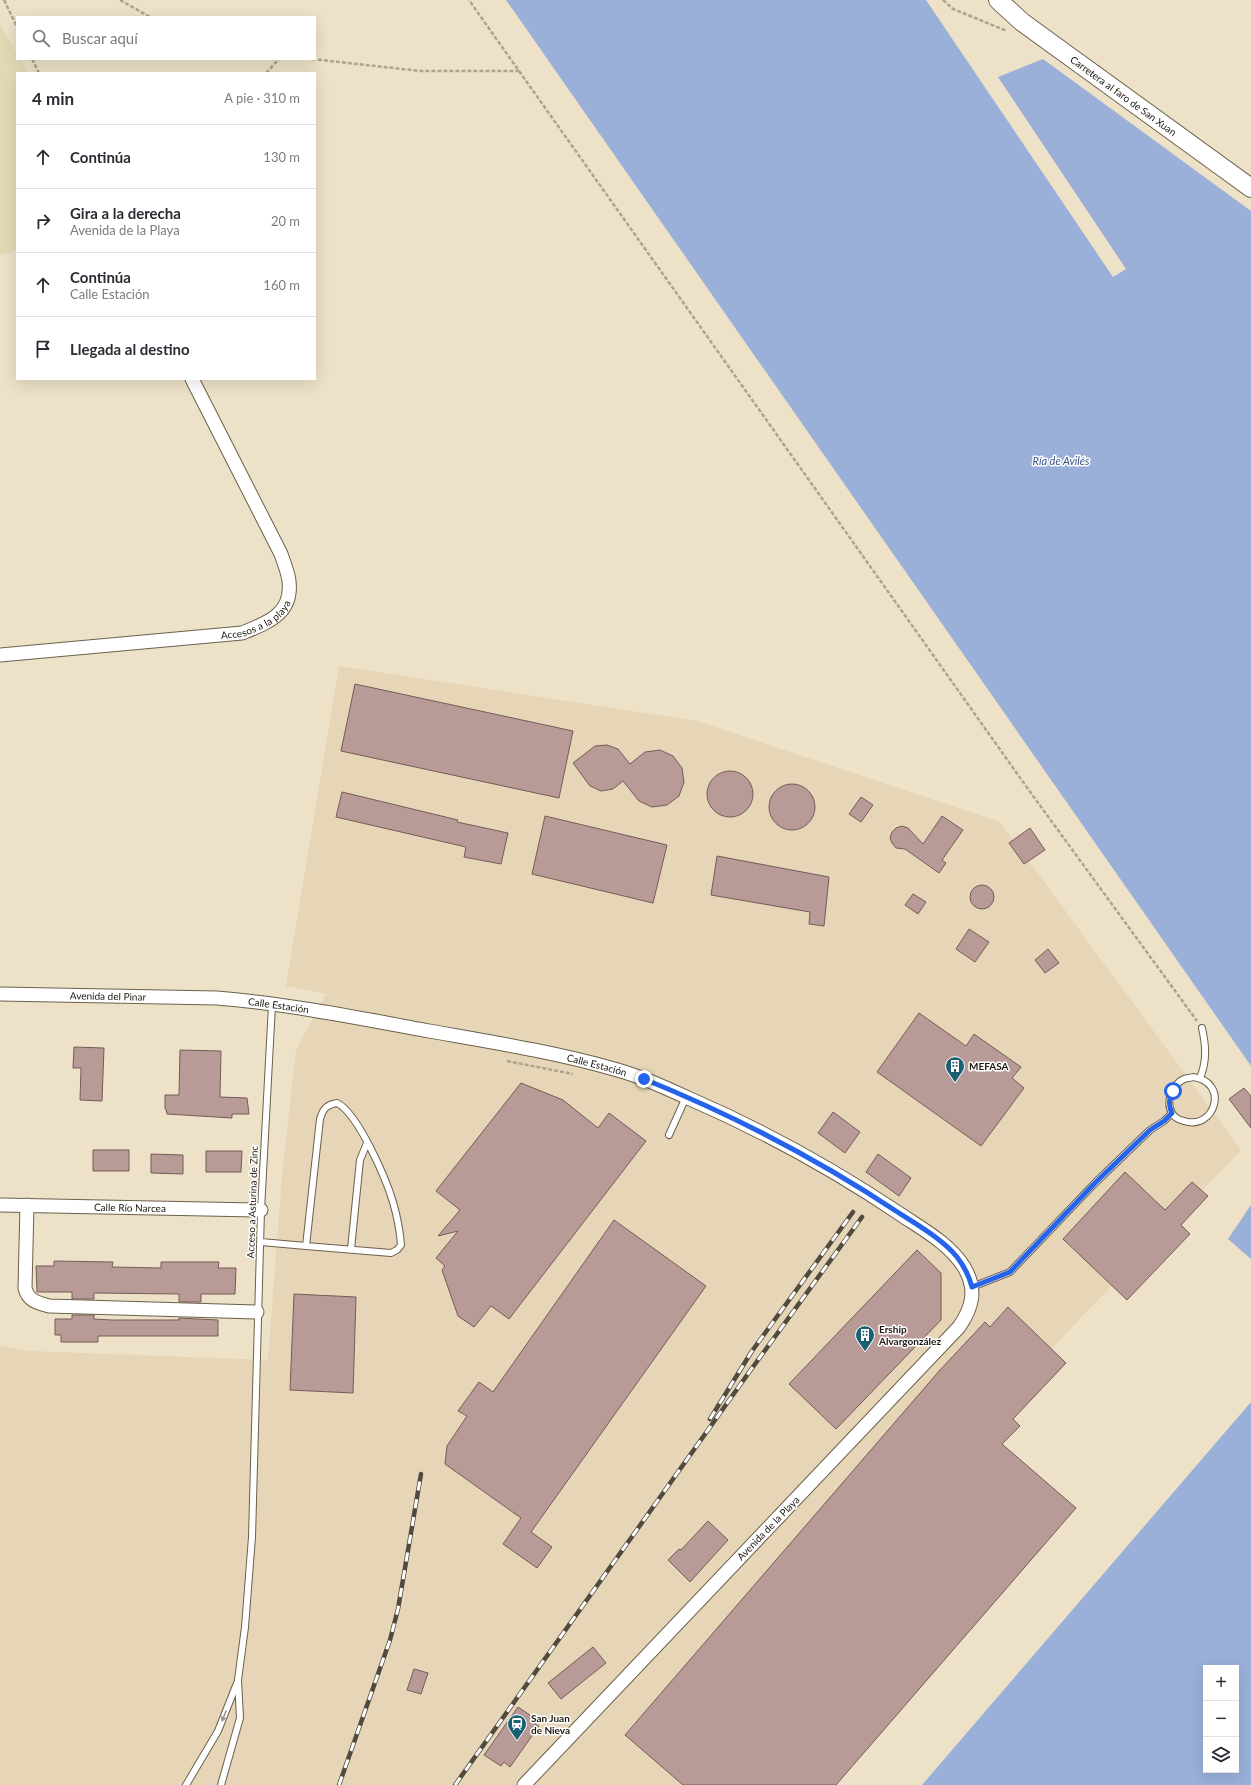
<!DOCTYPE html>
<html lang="es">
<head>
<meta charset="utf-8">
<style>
  body { margin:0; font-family:Lato,sans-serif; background:#f2f2f3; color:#2b2b33 }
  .controls { position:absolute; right:12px; bottom:12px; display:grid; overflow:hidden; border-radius:0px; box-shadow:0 4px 16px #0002 }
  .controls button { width:36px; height:36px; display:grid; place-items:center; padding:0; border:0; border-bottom:1px solid #e1e1e2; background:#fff; color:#2b2b33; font:20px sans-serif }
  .stop { position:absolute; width:12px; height:12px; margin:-9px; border:3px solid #2563eb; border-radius:50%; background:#fff }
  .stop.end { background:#2563eb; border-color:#fff; box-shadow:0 1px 4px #0008 }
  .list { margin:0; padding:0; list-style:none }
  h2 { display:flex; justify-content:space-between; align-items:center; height:52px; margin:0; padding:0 16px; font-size:17px }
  h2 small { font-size:13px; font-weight:400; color:#7c7c81 }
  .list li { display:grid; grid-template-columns:26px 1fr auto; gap:12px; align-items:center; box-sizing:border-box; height:64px; padding:0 16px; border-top:1px solid #e1e1e2 }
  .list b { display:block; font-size:15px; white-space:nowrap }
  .list p { margin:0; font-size:13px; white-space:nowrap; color:#7c7c81 }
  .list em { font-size:13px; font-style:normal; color:#7c7c81 }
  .icon { flex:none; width:22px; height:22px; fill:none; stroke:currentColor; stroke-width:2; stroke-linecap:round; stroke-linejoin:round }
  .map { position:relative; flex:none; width:1251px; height:1785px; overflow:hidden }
  .search { position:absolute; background:#fff; box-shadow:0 4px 16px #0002; left:16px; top:16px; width:300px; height:44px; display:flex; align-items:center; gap:10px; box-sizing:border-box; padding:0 14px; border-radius:0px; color:#7c7c81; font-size:15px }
  .panel { position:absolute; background:#fff; box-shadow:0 4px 16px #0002; left:16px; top:72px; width:300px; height:308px; border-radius:0px }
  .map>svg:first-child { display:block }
  .built { fill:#e6d6b7 }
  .sand { fill:#e2d9b4 }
  .water { fill:#9ab0d9; fill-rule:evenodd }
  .building { fill:#b89b97; stroke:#755b57 }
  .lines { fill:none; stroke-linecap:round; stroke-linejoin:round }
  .lane-casing { stroke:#6b604b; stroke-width:8 }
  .street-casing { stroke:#6b604b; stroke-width:15 }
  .secondary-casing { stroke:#6b604b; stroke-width:20 }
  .path { stroke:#ada38f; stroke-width:2.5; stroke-dasharray:4 2; stroke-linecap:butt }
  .lane { stroke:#fff; stroke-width:6 }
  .street { stroke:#fff; stroke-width:13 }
  .secondary { stroke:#fff; stroke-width:18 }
  .rail-casing { stroke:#514b3e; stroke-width:4.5 }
  .rail { stroke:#fff; stroke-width:3; stroke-dasharray:9; stroke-linecap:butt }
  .oneway { fill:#999793 }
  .route { stroke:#2563eb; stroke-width:5 }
  .labels { text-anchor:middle; stroke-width:3; stroke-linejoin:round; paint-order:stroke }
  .street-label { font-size:10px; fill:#1c170f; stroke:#fff }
  .poi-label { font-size:10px; font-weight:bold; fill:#1c170f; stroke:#fff; text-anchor:start }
  .water-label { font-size:11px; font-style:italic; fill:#395389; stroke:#fff }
</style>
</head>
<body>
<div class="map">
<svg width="1251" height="1785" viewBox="0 0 1251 1785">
  <rect width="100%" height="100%" fill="#ede1c8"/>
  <path class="built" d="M339,666L697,721L1000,822L1241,1150L723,1693L733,1785H0V1346L30,1351L268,1360L282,1176L296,1050L326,994L286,986Z"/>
  <path class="sand" d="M0,24L17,54V59H20L28,73H17V250L0,255Z"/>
  <path class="water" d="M506,0H926L1113,277L1126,269L998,77L1043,59L1251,211V1066Z
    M1251,1205V1259L1228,1239Z
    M1251,1402V1785H922ZM1206,1668H1236V1770H1206Z"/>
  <path class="building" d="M355,684L573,731L559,798L341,751Z
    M607,745L618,749L630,764L645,752L660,750L673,756L682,768L684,782L679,796L667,805L652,807L639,801L623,781L613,789L601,791L590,786L573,763L595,746Z
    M707 794a23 23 0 1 1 46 0a23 23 0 1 1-46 0Z
    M769 807a23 23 0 1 1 46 0a23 23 0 1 1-46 0Z
    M342,792L458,820L457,822L508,833L501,864L464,857L466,847L336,817Z
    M861,797L873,805L861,822L849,814Z
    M545,816L667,845L653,903L532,874Z
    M942,816L963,830L942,860L946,863L939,873L905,849L896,848L892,843L890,838L892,832L896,828L902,826L908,828L923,844Z
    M1030,828L1045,850L1024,864L1009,843Z
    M717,856L829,877L824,926L809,924L810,912L711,895Z
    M970 897a12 12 0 1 1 24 0a12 12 0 1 1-24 0Z
    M913,894L926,902L918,914L905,905Z
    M969,929L989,942L975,962L956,949Z
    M1048,949L1059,963L1045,973L1035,960Z
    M919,1013L966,1046L974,1034L1021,1067L1012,1078L1024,1088L981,1146L877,1072Z
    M74,1047L104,1048L102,1101L80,1100L81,1068H73Z
    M180,1050L221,1051L220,1097L247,1098L249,1114H232V1118L167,1114L166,1109H165V1095H179Z
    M521,1083L563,1100L598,1128L609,1113L646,1141L509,1319L491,1306L474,1327L458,1316L442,1270L445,1266L436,1258L458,1231L438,1236L460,1210L436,1191Z
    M1244,1088L1251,1096V1128L1229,1099Z
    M833,1112L860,1132L845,1153L818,1133Z
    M93,1150H129V1171H93Z
    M206,1151H242L241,1172H206Z
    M151,1154L183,1155V1174L151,1173Z
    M878,1154L911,1178L899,1196L866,1172Z
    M1125,1172L1165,1210L1192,1182L1208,1196L1181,1225L1190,1234L1127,1300L1063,1239Z
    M614,1220L706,1286L531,1532L552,1547L537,1568L503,1544L521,1518L445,1464L447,1446L467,1416L458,1411L479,1382L493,1392Z
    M917,1250L941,1273V1320L836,1429L789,1384Z
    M54,1261L113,1262L112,1267L161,1268V1262H219L218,1268H236L235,1294H201V1302H179V1294L94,1293V1299H72V1292H37L36,1266H54Z
    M294,1294L356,1297L353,1393L290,1390Z
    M1008,1307L1066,1363L1013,1419L1020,1426L1002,1444L1076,1508L836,1785H683L625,1735L940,1370L985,1322L990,1327Z
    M72,1315H94V1319L112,1320H179V1318L218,1320V1336H98V1342H61V1335H55V1319H72Z
    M708,1521L728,1540L690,1582L668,1560L679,1549L681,1550Z
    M593,1647L606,1663L561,1699L548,1683Z
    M414,1669L428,1673L421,1694L407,1690Z
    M518,1707L537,1720L535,1724L539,1726L510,1767L504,1762L501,1766L484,1755Z"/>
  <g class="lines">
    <defs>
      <path id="lane" d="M1193,1077C1230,1082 1215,1131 1184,1121C1179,1120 1174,1117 1172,1113C1165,1102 1173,1084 1184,1079C1187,1078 1191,1078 1193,1077Z
        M1200,1078C1207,1061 1206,1046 1202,1028
        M337,1103C358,1113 386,1179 393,1202C397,1216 400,1230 401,1245L397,1250L391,1253L306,1246L320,1119C323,1109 326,1105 337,1103Z
        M669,1135L686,1097
        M261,1242L306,1246
        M351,1249L360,1160L367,1143
        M972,1287L1010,1272L1094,1184L1150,1130L1164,1121L1172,1113
        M186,1785L218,1731L237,1683
        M221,1785L240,1718L238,1680L245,1627L252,1537L261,1210L272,1005"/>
      <g id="street">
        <path id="s1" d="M0,655L242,633C267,623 293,614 289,581C288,572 284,563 281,554L192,379"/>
        <path id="s2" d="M0,994L217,998C288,1004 359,1018 429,1031C491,1042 554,1052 614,1069C640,1076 664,1087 688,1098C762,1130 833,1169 900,1214C922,1229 949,1243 964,1267C977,1289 973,1307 959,1327L524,1785"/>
        <path id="s3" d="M0,1205L261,1210"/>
        <path d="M27,1205L25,1288C28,1301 38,1303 49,1306L257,1312"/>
      </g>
      <g id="secondary">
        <path id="s4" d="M998,0L1022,22L1251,188"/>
      </g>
    </defs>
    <use href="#lane" class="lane-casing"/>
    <use href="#street" class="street-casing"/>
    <use href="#secondary" class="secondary-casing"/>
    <path class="path" d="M4,0L17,27
      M120,0L150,17
      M943,0L953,9L1007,31
      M32,59L39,73
      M312,59L420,71H519L469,0
      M519,71L1028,789L1197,1021
      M266,73L279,59
      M507,1061L573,1074"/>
    <use href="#lane" class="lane"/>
    <use href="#street" class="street"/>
    <use href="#secondary" class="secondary"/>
    <defs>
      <path id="rail" d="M710,1419L752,1351L853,1212
        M339,1785L390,1640L398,1609L421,1474
        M455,1785L750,1371L862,1217"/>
    </defs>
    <use href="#rail" class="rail-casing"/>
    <use href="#rail" class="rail"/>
  </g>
  <defs><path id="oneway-solid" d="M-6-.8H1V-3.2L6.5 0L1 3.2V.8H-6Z"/></defs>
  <use class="oneway" href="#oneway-solid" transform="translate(224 1716) rotate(112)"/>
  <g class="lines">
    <path class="route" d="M644,1079C733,1115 819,1160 899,1213C919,1226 942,1239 957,1257C964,1266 969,1276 972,1287L1010,1272L1094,1184L1150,1130L1164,1121L1172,1113C1168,1105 1169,1099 1173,1091"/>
  </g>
  <defs>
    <symbol id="building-pin" viewBox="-11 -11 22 30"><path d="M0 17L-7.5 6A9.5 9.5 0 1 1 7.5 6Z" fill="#1b5f72" stroke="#fff"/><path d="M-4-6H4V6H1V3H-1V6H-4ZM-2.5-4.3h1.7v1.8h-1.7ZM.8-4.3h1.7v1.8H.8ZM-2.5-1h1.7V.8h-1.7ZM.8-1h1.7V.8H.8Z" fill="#fff"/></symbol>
    <symbol id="station-pin" viewBox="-11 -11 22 30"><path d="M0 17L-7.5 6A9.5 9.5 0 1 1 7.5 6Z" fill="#1b5f72" stroke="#fff"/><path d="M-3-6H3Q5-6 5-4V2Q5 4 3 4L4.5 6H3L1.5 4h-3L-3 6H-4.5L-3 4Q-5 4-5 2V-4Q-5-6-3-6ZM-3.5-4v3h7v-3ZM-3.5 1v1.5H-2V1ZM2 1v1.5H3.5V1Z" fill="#fff"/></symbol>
  </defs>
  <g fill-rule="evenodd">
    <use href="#building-pin" x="944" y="1055" width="22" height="30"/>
    <use href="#building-pin" x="854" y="1324" width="22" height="30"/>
    <use href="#station-pin" x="506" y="1713" width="22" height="30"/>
  </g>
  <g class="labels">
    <g class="street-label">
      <text dy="4" stroke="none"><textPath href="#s4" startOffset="158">Carretera al faro de San Xuan</textPath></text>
      <text dy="4" stroke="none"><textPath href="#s1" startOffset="261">Accesos a la playa</textPath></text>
      <text dy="4" stroke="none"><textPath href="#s2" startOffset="108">Avenida del Pinar</textPath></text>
      <text dy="4" stroke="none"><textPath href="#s2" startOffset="279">Calle Estación</textPath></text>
      <text dy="4" stroke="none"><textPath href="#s2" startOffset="603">Calle Estación</textPath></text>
      <text transform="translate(252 1202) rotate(-88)" y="4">Acceso a Asturina de Zinc</text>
      <text dy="4" stroke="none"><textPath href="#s3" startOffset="130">Calle Río Narcea</textPath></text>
      <text transform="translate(768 1528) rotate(-46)" y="4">Avenida de la Playa</text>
    </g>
    <g class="poi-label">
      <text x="969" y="1070">MEFASA</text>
      <text x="879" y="1333">Ership<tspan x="879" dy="12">Alvargonzález</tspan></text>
      <text x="531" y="1722">San Juan<tspan x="531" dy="12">de Nieva</tspan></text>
    </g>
    <g class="water-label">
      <text x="1061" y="465">Ría de Avilés</text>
    </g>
  </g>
</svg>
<div class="controls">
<button>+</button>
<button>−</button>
<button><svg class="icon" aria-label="layers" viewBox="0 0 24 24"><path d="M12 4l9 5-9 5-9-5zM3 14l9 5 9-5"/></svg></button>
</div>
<div class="stop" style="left:1173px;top:1091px"></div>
<div class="stop end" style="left:644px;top:1079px"></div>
<div class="search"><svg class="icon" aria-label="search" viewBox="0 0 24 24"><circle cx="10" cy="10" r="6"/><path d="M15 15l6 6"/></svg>Buscar aquí</div>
<section class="panel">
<h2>4 min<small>A pie · 310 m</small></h2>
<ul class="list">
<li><svg class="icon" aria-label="ahead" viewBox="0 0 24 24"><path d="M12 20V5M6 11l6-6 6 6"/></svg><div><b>Continúa</b></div><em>130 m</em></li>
<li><svg class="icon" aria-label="right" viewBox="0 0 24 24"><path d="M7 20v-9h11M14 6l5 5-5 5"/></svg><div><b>Gira a la derecha</b><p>Avenida de la Playa</p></div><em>20 m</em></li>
<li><svg class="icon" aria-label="ahead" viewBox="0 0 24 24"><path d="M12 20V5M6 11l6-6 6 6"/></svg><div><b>Continúa</b><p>Calle Estación</p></div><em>160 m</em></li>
<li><svg class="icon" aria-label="arrive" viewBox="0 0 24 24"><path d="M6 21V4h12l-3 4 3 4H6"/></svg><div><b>Llegada al destino</b></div></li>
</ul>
</section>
</div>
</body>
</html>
